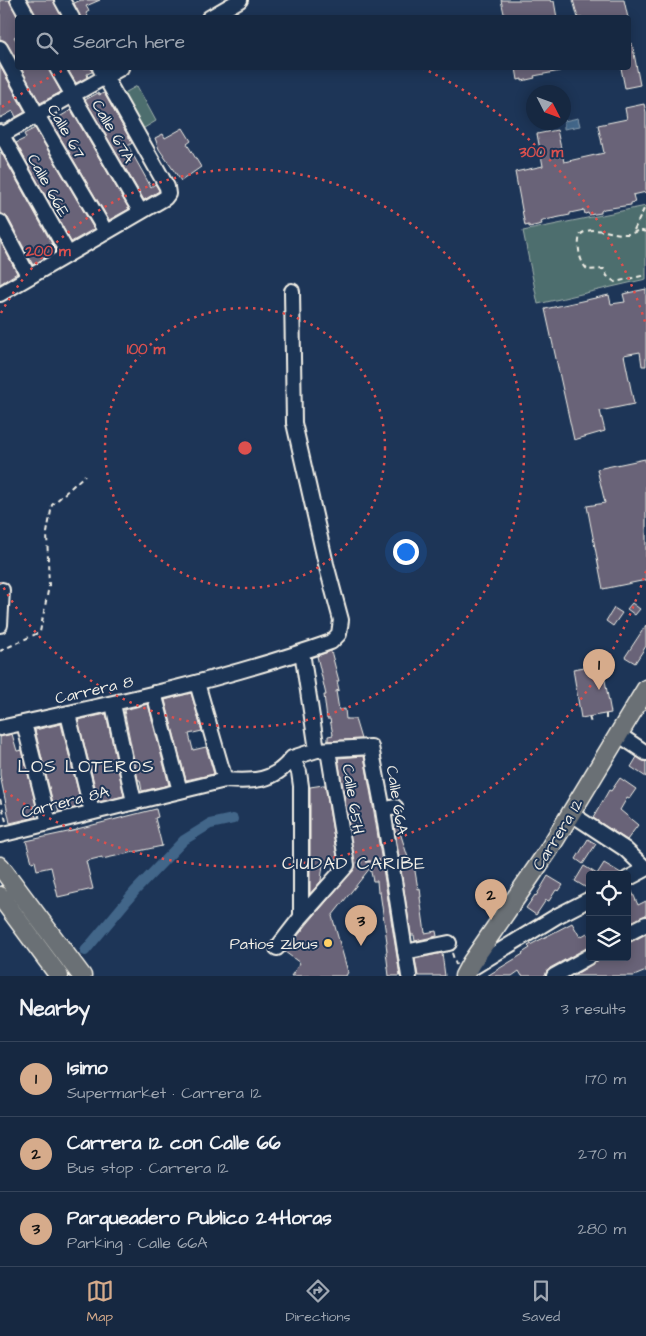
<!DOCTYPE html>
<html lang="en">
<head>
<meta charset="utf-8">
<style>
  body { margin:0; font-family:"Architects Daughter",sans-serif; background:#1f3048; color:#f1f3f6 }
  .controls { position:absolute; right:15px; bottom:15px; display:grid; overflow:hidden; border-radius:5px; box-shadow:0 2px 12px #0003 }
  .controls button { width:45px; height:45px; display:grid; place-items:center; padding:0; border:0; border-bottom:1px solid #35445a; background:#162841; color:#f1f3f6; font:25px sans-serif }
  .compass { position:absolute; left:526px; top:85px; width:45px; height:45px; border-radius:50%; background:#162841; box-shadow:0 2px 12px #0003; rotate:132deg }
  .you { position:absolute; left:405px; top:551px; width:18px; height:18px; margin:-12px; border:4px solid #fff; border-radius:50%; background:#1a73e8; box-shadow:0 0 0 8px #1a73e833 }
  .badge { display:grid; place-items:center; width:32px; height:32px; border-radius:50%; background:#d6ab8b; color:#111; font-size:16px; font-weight:700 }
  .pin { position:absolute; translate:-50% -41px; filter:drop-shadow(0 1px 2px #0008) }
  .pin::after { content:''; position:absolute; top:26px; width:18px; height:15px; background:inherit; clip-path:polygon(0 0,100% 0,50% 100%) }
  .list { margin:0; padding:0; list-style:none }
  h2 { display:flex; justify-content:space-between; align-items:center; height:65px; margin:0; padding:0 20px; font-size:21px }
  h2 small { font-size:16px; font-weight:400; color:#9ea6b1 }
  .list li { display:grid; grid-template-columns:32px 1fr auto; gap:15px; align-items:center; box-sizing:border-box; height:75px; padding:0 20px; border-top:1px solid #35445a }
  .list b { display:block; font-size:19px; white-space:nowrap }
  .list p { margin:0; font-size:16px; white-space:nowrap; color:#9ea6b1 }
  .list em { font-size:16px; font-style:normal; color:#9ea6b1 }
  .icon { flex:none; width:28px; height:28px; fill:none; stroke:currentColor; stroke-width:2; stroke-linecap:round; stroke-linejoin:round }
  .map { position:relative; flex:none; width:646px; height:976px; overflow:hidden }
  .search { position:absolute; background:#162841; box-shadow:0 2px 12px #0003; left:15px; right:15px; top:15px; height:55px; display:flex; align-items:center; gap:12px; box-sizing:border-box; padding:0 18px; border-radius:5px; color:#9ea6b1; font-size:19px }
  .sheet { height:290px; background:#162841 }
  nav { display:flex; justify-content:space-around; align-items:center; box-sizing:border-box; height:70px; border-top:1px solid #35445a; background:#162841; font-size:14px; color:#9ea6b1 }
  nav a { display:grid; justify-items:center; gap:2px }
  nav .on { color:#d6ab8b }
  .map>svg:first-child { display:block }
  .green { fill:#4d6e6e; stroke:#a0b0ab }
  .water { fill:#426689; stroke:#899eaf }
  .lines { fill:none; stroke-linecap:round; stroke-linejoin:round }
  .canal { stroke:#426689; stroke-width:10 }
  .building { fill:#696478; stroke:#f4f1e8 }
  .minor-casing { stroke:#f4f1e8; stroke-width:18 }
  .major-casing { stroke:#f4f1e8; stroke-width:21 }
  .path { stroke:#f4f1e8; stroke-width:2; stroke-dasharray:5 4; stroke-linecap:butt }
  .minor { stroke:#1d3557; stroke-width:14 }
  .major { stroke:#6a7074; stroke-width:18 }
  .ring { fill:none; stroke:#dc504e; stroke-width:2.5; stroke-dasharray:2.5 5 }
  .poi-dot { fill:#ffd166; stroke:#1d3557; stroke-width:2 }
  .labels { text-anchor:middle; stroke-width:4; stroke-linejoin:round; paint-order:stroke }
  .street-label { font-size:16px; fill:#f4f1e8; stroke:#1d3557 }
  .poi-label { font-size:16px; fill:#f4f1e8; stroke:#1d3557; text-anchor:end }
  .neighbourhood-label { font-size:18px; letter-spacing:1px; fill:#f4f1e8; stroke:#1d3557 }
  .centre { fill:#dc504e; stroke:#1d3557; stroke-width:2.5 }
  .ring-label { font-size:15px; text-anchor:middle; font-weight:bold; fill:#dc504e; stroke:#1d3557; stroke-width:4; stroke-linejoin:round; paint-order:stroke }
</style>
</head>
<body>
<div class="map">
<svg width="646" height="976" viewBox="0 0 646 976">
  <rect width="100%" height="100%" fill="#1d3557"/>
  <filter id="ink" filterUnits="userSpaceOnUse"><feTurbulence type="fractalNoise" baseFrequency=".02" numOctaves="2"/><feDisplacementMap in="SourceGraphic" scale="10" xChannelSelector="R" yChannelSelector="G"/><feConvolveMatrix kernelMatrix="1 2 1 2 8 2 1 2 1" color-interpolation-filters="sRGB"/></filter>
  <g filter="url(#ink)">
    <path class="green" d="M137,86L156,121L139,131L119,96Z
      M646,206V279L538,304L523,231Z"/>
    <path class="water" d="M578,118L580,126L564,129V121Z"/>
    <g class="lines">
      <path class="canal" d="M85,951L135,891L184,840L210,824L233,819"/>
    </g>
    <path class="building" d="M0,0H9L18,18V35L14,37L18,43V62L7,43L0,39Z
      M28,0H53L62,18H37Z
      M81,0H100L86,6L89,11L86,13L89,18H81L74,3Z
      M501,0H550L551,2L554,1L557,18H505Z
      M573,0H624L628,18H578Z
      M632,43L640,85L625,88L621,68H628V44Z
      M0,66L25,112L16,117L13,111L0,118Z
      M21,68H48L61,92L40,103Z
      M67,68H91L92,72L87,74L88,77L76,83Z
      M516,68H560V71L534,76L535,78L522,81V79L518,80Z
      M98,93L99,95L104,93L132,143L128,146L151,187L155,184L159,190V191L144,200L85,100Z
      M644,104L646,112V192L633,195L635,202L631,203V205L604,209L601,211V213L589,215L588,213L585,214L584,210L570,213V215L545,220L541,222L542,224L529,227V225L525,226L515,172L543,166L537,134L557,130L564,162L604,153L598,125L627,119L625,108Z
      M71,110L129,209L109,220L51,122Z
      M35,128L94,229L71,242L16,143L26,138L24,134Z
      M183,128L191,141L187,144L201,167L181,181L159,149L155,138L163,134L165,138Z
      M1,152L56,251L33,265L8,218L0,213V153Z
      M0,241L17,273L0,284Z
      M646,289V366H642L640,352L624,355L634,404L600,411L605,431L574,440L545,309L609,295L611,304L625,302L623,294Z
      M645,459L646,467V580L603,589L587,506L605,503L597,469Z
      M632,603L640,609L635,615L627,609Z
      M614,608L622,613L613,626L606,621Z
      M646,625V646L635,663L625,657Z
      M331,651L339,681H337L339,690L336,691L339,710L345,709L346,719H355L361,739L328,741V736L333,735L330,719H327L324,695H326L317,656Z
      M602,664L611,713L581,718L573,669Z
      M191,693L202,731L189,734L193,750L206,747L214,774L186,780L165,700Z
      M148,704L169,785L142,791L140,780H138L124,710Z
      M106,714L124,796L99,802L78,720Z
      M61,724L82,806L59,812L56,802L53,803L35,730Z
      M12,734L17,751L22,750L36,805L33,806L36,817L10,823L0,775V737Z
      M364,756L374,812L400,976H389L386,952H387L386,943L387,942L380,892H378L377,881H373L370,868L332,916L348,972L346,976H291L300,963L285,952L308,923L355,868L338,758Z
      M637,757L646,762V777L631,767Z
      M620,778L636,789L629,799L627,798L620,810L638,825L627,840L593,818L609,790L611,791Z
      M323,785H325L338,862L323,864L321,881L310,894V787Z
      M156,809L158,817L155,818L162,846L102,859V857L86,861L93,889L58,897L51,867L37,870L35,861L32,862L26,841L77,830V829Z
      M394,826H398L411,867H414L415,871L418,889L420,888L421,897H420L425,933L436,931L437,936L415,941L414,935H411Z
      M588,839L596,844L583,864L576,859Z
      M604,863L621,873L619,875H590V890L575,881L584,866L597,874Z
      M548,876L563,885L559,891L556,890L549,901L546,900L536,915L526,908L535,895L536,896Z
      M630,887L638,905L646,901V915L627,924V888Z
      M572,923L580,937L587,933L590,937V946L550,968L545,976H522L519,971L512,976H487L523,954L522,953L530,948L528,946Z
      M646,934V971L634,976H573L604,957H627V944Z
      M442,953L445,976H418L415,959Z"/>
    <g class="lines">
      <defs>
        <path id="minor" d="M18,0L28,18
          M62,0L72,18
          M209,18L240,0
          M0,48L37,115L106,232
          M57,68L140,211
          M0,132L68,254
          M0,136L121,68
          M0,222L29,277
          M0,294L165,198L168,194L167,187L100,68
          M0,625L2,590
          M302,652L317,750
          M197,683L225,780
          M154,693L180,791
          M113,704L134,802
          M68,714L92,812
          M24,723L49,823
          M0,728C112,704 223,680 331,642L339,634L341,620L326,564L294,423L292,291
          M618,734L646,753
          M292,758L317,750L371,747L383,810L409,976
          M292,758L299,772L301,786V917
          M383,810L395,807
          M570,813L625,849L646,869
          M0,835L225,780C253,782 274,782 292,758
          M627,879L646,869
          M627,934L646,924
          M277,948L301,917L347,865L328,750
          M405,952L449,943
          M467,971L557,916L590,899
          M554,976L590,956"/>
        <path id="major" d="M0,866L82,976
          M0,896L59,976
          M464,976L471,963L548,851L646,689"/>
      </defs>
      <use href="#minor" class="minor-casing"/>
      <use href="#major" class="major-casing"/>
      <path class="path" d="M634,230L644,209L646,208
        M646,232C635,228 636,234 627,234C613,235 591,224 580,235C577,246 579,262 588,270L604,269L607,276L615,282L646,275
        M0,651L40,632L49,586L47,533L52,505L85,475
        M606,714V719
        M589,717L591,723
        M0,799L6,821
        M357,863L380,860
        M452,953L456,965"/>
      <use href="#minor" class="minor"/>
      <use href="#major" class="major"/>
    </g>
  </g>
  <g class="ring">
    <circle cx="245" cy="448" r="140"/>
    <path d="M1 313A279 279 0 1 1 1 583"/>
    <path d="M646 571A419 419 0 0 1 2 789M2 107A419 419 0 0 1 68 68M422 68A419 419 0 0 1 646 325"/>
  </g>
  <circle class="poi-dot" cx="328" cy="943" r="5"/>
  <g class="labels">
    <g class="street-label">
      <text transform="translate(67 131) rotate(60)" y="6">Calle 67</text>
      <text transform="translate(114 131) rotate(60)" y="6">Calle 67A</text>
      <text transform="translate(49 185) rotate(61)" y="6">Calle 66E</text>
      <text transform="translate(94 689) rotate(-13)" y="6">Carrera 8</text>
      <text transform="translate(354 799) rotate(81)" y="6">Calle 65H</text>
      <text transform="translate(398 800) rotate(81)" y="6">Calle 66A</text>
      <text transform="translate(65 801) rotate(-14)" y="6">Carrera 8A</text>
      <text transform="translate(557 834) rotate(-58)" y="6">Carrera 12</text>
    </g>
    <g class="poi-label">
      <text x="318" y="949">Patios Zbus</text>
    </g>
    <g class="neighbourhood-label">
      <text x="86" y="772">LOS LOTEROS</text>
      <text x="354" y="869">CIUDAD CARIBE</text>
    </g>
  </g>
  <circle cx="245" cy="448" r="8" class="centre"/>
  <g class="ring-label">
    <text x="541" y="157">300 m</text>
    <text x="48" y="256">200 m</text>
    <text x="146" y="354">100 m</text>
  </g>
</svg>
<div class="controls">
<button><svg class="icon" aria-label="locate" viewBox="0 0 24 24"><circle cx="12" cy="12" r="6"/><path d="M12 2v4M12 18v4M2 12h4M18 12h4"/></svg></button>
<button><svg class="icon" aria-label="layers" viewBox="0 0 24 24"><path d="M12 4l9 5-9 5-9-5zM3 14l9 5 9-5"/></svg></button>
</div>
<svg class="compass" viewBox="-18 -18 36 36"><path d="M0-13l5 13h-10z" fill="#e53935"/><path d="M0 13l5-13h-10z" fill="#9ea6b1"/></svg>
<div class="you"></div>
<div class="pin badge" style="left:599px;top:690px">1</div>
<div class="pin badge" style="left:491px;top:920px">2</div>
<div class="pin badge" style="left:361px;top:946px">3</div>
<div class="search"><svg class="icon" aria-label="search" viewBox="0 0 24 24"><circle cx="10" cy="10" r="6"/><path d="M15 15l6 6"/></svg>Search here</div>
</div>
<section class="sheet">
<h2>Nearby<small>3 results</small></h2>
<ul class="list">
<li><span class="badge">1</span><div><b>Isimo</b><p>Supermarket · Carrera 12</p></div><em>170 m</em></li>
<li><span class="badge">2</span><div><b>Carrera 12 con Calle 66</b><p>Bus stop · Carrera 12</p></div><em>270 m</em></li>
<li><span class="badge">3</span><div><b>Parqueadero Publico 24Horas</b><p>Parking · Calle 66A</p></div><em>280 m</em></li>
</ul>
</section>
<nav>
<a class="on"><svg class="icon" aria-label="map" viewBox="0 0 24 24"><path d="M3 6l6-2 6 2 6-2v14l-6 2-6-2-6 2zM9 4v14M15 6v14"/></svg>Map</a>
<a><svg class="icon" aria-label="directions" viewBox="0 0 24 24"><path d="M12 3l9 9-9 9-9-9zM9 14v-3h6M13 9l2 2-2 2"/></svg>Directions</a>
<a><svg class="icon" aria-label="saved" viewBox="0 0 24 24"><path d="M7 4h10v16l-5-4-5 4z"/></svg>Saved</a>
</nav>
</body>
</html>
